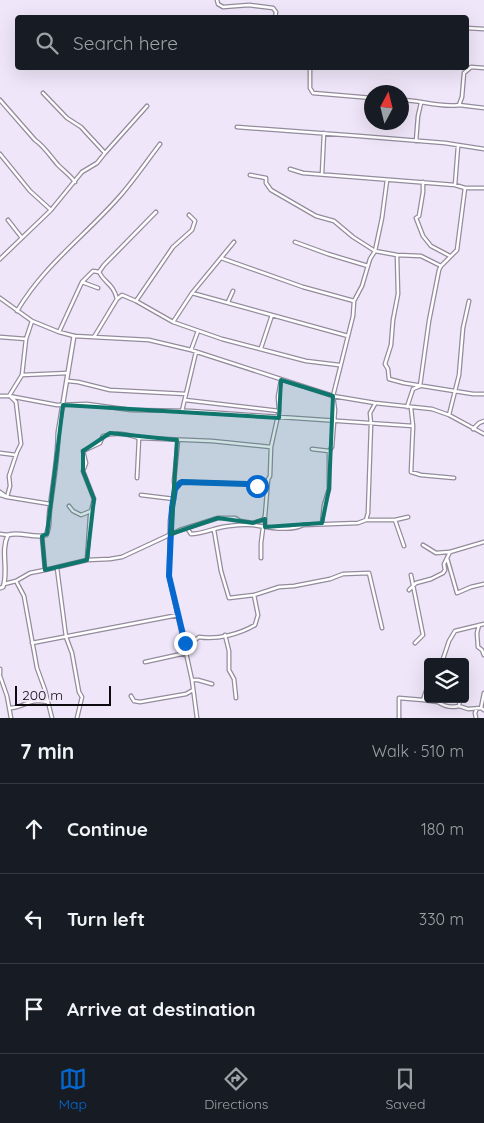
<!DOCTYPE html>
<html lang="en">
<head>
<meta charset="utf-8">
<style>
  body { margin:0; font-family:Quicksand,sans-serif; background:#242831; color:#f1f3f6 }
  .controls { position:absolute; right:15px; bottom:15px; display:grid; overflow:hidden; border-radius:5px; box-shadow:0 5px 20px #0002 }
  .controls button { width:45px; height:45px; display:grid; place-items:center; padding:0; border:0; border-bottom:1px solid #363941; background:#171b24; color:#f1f3f6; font:25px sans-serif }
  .compass { position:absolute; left:364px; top:85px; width:45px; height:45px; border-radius:50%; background:#171b24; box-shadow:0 5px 20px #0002; rotate:7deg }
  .scale { position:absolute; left:15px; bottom:12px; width:96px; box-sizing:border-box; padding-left:5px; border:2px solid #0d0a10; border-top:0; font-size:14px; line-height:18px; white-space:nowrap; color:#0d0a10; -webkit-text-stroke:4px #efe6f9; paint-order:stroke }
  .stop { position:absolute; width:15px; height:15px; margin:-11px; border:4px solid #0568d0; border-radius:50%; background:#fff }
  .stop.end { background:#0568d0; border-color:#fff; box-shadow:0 1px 5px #0008 }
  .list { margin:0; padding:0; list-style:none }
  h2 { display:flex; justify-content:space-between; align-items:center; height:65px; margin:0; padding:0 20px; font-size:21px }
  h2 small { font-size:16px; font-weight:400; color:#9ea1a6 }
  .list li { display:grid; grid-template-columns:32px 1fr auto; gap:15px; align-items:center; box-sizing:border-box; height:90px; padding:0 20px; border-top:1px solid #363941 }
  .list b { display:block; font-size:19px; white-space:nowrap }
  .list em { font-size:16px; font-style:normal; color:#9ea1a6 }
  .icon { flex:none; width:28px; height:28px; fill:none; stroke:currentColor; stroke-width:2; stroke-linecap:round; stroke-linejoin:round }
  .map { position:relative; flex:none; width:484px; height:718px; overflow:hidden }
  .search { position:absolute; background:#171b24; box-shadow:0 5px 20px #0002; left:15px; right:15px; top:15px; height:55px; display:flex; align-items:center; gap:12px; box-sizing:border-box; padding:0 18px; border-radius:5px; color:#9ea1a6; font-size:19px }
  .sheet { height:335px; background:#171b24 }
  nav { display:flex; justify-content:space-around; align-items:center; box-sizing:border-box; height:70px; border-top:1px solid #363941; background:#171b24; font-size:14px; color:#9ea1a6 }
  nav a { display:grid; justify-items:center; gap:2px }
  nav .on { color:#0568d0 }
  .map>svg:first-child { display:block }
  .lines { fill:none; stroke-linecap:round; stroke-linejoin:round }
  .minor-casing { stroke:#948b9d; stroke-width:5 }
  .tertiary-casing { stroke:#948b9d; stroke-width:5.5 }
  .minor { stroke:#fff; stroke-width:2.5 }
  .tertiary { stroke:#fff; stroke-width:3 }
  .route { stroke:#0568d0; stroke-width:6 }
  .marked { fill:#0f766e; fill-opacity:0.2; stroke:#0f766e; stroke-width:4; stroke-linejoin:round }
</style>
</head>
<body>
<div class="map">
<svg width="484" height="718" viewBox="0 0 484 718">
  <rect width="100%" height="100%" fill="#efe6f9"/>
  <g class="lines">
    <defs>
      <path id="minor" d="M217,0L218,4L223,7L249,5L273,8L276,12L275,18
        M466,28L484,29
        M310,68V88L313,93L372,98
        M43,93L67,118L81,127L105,153
        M0,100L35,140C45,147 50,156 58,165C64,171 70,175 75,182
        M402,100C420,100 440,108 459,105L462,97L464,73L471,67L484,68
        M459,105L484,108
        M237,127L359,136L445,143L484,149
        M416,141L418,116L421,103
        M0,154L30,191L51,210L82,172L97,163L105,153L147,106
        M290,169L303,173L455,185L465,188H484
        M322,174L324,133
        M250,175L266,178V183L271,190L316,216L334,221L353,237L375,251L397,255L421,256L441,266
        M423,182V192L419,216L416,218L423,236L431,246L450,256
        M455,185L458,146
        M8,220L22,238
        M234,242L192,293L173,322L222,339L306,361L339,365
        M295,242L328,254L368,266
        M397,255L398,294L393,320L391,345L385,364L388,369L389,379L404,383L473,394H484
        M221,258L303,287L354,301
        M0,259L51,210
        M99,272L104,265L156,212
        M99,272C105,284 113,283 117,299
        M82,282L93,271L99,272
        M192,293L348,336
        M0,298L32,321L59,332L74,336L149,340L191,350L333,396L375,403L432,409L449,415L484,434
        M136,301L173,247L192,230L195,221L189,215
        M228,302L233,291
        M17,311C45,264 85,236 120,196C134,180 147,161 160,144
        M59,332L82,282L98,288
        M0,337L26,339
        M94,337L117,299L122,295L136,301L173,322
        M261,348L272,315
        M191,350L198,331
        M22,375L68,373
        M68,381L78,382L110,390L186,394
        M0,396H9L57,405L87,404L131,410L191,411L413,426
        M9,396L22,375L26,339L32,321
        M185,400L279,411
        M407,407L413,389L420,386L429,321L439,270L441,266L457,250L465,188
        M411,408L413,426L411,472L421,475L454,478
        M182,411L196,352
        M449,415L459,375L463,328L469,301
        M473,429L479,423L484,421
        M178,440L174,481L175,489L170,521L169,576L192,680L197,718
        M312,449L329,451
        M0,453L16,455
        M137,478L139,438
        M175,489L182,482L247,484L257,486L266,483L270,476L271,447L279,411L278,397L281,380
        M0,492L7,497L50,504
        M0,495L7,497L10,486L9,476L17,452L21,444L16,402L11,397
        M141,495L174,499
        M69,506L73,511L81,515L91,511
        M366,520L368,513L371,424L370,413L375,404
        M395,520L404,546
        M322,523L324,505L329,489V451L332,447L335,410L333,396L353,316L354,301L362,286L370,259L375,251L382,218L387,180
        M265,527V516
        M187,528L191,534C203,534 216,527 229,526C237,525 245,524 253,525C267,527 290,532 303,525L358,523L366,520H395L408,517
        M214,530L221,571L229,598L254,595L279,587L294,586L330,579L343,574L369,573L382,628
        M0,534L8,535
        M42,536L45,570
        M423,545L436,553L449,552
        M261,558V543L263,528
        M447,558L457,593L471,587L484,584
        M87,560L90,516L94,499L83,471L86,463L83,451L100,443L103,436C114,432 128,434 139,438L212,441L271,447
        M57,568L66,637L72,653L79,692L82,697L77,718
        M411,575L423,635L415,643
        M16,581L24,596L37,668L45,690L52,718
        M4,584L16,581L30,573L45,570L87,560L110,559L122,557L180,530L218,518H235L240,521L253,523L263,520L265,516L268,480
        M409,590L416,583L431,579L443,573L445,570L444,564L450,552L484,542
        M479,625L477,633L478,647L482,650L484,655
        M225,635L229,651V670L234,679L236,698
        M32,643L178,615
        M185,643L195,640L199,637C217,640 240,634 255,625L258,615L254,595
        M145,662L186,653
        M442,662L449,641L455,631L484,624
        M0,669V674
        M0,676L7,696L11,718
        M192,680H198L212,684
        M465,680L466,679
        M131,696L134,701L140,702L186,694L193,690
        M439,699L438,702C445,707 451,708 459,706
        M460,699L459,706L468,709L481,708L484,710
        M423,700L438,702
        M10,708C25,707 29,698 47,702
        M481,708L484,693
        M399,718V698L423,700L428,685
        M476,718L475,713L477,708"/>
      <path id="tertiary" d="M0,588L3,587C9,571 0,551 8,535C20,531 35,539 46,535C51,525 48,517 50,508C53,483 58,458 58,433L74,336"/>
    </defs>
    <use href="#minor" class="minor-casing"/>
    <use href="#tertiary" class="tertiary-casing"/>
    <use href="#minor" class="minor"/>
    <use href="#tertiary" class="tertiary"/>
  </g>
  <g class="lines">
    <path class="route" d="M185,643L169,576L172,508L175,489L180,483L182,482L247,484L257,486"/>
  </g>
  <path class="marked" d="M281,380L333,396L329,489L322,523L265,527V519L253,523L218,518L171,534L177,440L110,433L83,451V471L94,499L87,560L45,570L42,536L47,534L63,405L279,418Z"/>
</svg>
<div class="controls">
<button><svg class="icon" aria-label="layers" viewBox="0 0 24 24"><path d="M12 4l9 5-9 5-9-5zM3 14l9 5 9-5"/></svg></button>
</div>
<svg class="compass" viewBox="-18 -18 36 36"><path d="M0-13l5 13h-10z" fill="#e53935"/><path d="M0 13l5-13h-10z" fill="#9ea1a6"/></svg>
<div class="scale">200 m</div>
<div class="stop" style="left:257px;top:486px"></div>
<div class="stop end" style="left:185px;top:643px"></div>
<div class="search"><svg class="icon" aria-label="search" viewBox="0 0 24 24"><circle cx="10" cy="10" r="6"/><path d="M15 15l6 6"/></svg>Search here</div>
</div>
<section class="sheet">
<h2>7 min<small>Walk · 510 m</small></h2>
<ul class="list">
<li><svg class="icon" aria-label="ahead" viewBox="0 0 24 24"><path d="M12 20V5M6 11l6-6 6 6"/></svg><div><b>Continue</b></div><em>180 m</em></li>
<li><svg class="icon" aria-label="left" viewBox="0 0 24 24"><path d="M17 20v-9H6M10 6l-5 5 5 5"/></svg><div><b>Turn left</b></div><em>330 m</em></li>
<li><svg class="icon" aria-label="arrive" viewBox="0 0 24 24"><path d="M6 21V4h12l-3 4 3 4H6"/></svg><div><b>Arrive at destination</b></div></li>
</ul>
</section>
<nav>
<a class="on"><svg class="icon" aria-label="map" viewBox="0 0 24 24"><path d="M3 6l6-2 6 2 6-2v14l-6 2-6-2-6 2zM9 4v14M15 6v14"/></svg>Map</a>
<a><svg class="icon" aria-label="directions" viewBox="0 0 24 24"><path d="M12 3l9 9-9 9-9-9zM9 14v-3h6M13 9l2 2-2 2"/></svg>Directions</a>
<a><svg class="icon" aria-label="saved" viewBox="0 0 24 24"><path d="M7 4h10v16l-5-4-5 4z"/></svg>Saved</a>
</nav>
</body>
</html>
